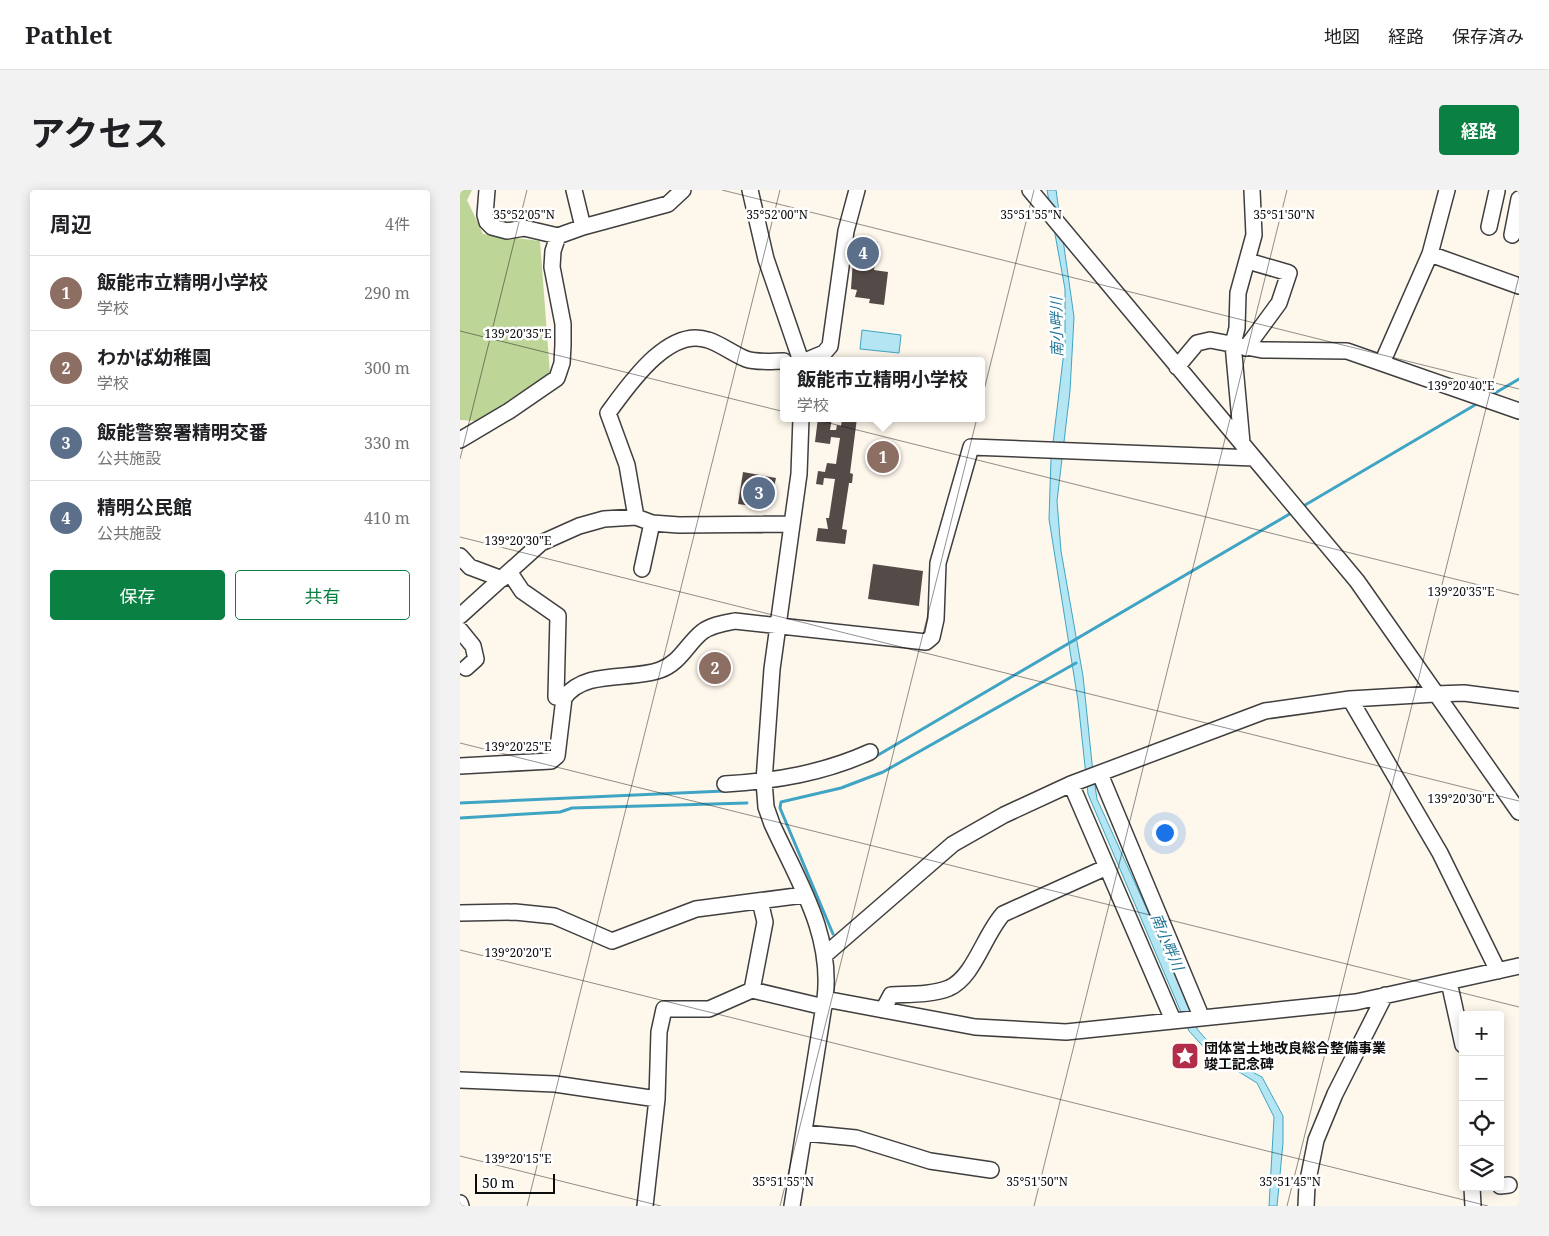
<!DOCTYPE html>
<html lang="ja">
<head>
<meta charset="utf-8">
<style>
  body { margin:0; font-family:"Noto Serif","Noto Sans JP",serif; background:#f2f2f2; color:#202124 }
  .controls { position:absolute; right:15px; bottom:15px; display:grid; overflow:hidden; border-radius:5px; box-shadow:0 2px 12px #0003 }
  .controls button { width:45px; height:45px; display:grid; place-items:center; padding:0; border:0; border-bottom:1px solid #e0e0e0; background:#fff; color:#202124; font:25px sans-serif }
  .scale { position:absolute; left:15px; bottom:12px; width:80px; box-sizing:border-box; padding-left:5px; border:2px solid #0c0c0c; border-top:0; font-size:14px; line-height:18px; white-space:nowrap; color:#0c0c0c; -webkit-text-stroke:4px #fff; paint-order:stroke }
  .you { position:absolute; left:704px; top:642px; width:18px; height:18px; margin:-12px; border:4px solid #fff; border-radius:50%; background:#1a73e8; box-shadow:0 0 0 8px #1a73e833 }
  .badge { display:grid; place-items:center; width:32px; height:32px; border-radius:50%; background:#0b8043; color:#fff; font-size:16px; font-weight:700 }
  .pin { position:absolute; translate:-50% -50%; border:2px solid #fff; box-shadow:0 1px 5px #0006 }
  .popup { position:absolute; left:320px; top:167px; width:205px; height:65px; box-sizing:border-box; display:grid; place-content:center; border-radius:5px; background:#fff; filter:drop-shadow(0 1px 4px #0005); font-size:16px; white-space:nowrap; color:#757577 }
  .popup b { font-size:19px; color:#202124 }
  .popup::after { content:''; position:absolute; left:50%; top:100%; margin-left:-10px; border:10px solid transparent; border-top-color:#fff }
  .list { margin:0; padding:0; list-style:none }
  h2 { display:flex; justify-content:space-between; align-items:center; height:65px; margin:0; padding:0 20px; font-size:21px }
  h2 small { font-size:16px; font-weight:400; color:#757577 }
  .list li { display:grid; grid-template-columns:32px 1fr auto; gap:15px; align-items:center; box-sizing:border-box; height:75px; padding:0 20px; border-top:1px solid #e0e0e0 }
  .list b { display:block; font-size:19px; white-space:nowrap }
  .list p { margin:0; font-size:16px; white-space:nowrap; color:#757577 }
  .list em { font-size:16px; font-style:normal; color:#757577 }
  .actions { display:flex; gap:10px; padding:15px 20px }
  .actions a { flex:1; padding:11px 0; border:1px solid #0b8043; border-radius:5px; text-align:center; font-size:18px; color:#0b8043 }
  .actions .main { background:#0b8043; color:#fff }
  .icon { flex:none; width:28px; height:28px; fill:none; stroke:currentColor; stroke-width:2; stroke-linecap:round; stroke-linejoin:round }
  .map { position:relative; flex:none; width:1059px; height:1016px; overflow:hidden; border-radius:5px }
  header { display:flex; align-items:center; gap:30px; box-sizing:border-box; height:70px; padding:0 25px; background:#fff; border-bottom:1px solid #e0e0e0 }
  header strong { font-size:24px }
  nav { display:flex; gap:28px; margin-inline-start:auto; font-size:18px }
  .intro { display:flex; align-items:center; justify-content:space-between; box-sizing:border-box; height:120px; padding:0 30px }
  h1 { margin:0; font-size:35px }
  .button { padding:12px 22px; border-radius:5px; background:#0b8043; color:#fff; font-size:18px; font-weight:700 }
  main { display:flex; gap:30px; padding:0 30px }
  aside { flex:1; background:#fff; border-radius:5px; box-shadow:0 2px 12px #0003 }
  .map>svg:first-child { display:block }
  .forest { fill:#bed598 }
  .water { fill:#b4e5f2; stroke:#40a5c4 }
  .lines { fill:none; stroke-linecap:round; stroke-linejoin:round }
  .stream { stroke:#40a5c4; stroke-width:3 }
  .building { fill:#544b49 }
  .minor-casing { stroke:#3f3f3f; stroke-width:18 }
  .minor { stroke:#fff; stroke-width:15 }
  .ticks { fill:none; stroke:#0c0c0c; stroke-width:1; stroke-opacity:0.45 }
  .labels { text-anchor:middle; stroke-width:5; stroke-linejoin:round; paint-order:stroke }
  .poi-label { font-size:14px; font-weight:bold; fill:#0c0c0c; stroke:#fff; text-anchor:start }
  .water-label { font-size:15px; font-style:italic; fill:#1e7595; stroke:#fff }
  .ticks-label { font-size:12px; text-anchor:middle; fill:#0c0c0c; stroke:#fff; stroke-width:5; stroke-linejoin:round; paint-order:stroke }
</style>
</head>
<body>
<header>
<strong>Pathlet</strong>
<nav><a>地図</a><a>経路</a><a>保存済み</a></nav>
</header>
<div class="intro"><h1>アクセス</h1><a class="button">経路</a></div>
<main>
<aside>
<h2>周辺<small>4件</small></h2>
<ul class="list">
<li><span class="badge" style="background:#8d6e63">1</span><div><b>飯能市立精明小学校</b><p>学校</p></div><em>290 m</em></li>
<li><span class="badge" style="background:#8d6e63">2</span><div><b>わかば幼稚園</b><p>学校</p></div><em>300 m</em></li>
<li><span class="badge" style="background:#5c6f8a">3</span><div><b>飯能警察署精明交番</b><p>公共施設</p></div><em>330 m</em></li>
<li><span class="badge" style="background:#5c6f8a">4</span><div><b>精明公民館</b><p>公共施設</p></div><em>410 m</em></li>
</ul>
<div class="actions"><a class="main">保存</a><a>共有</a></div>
</aside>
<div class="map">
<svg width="1059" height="1016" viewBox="0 0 1059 1016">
  <rect width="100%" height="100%" fill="#fef7ec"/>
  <path class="forest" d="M0,0H12L7,10L23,44L80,51L90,184L17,231L0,230Z"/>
  <path class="water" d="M587,0H596L614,127L610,201L597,311L601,361L623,486L633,583L637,609L733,821L737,839L751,855L773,872L802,887L823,926V953L817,1016H809L814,927L797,893L750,864L729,841L628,604L618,511L589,329L591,269L605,153V99Z
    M402,140L441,145L439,163L400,159Z"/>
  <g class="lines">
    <path class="stream" d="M1030,206L1059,189
      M840,318L1020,212
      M413,568L833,322
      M374,583L394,576
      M312,597L348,590
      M0,613L264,601
      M0,628L100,622L112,618L287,613
      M373,744L320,618L321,612L381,598L423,582L616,473"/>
  </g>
  <path class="building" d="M398,50L418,52L414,80L428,82L424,115L409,113L410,109L395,107L397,100L391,99L393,69L395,70Z
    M358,228H372L370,240H376L377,235L381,236L382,228H397L390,283L393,284L392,293H389L382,339L387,340L385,354L356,351L358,338L368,339L366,328H369L375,289L364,288L363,295L356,294L358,281L365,282L367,273L376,274L380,248L371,247L370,254L355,252Z
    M283,282L316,288L314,297L309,296L305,318L278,314Z
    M413,374L463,381L459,416L408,409Z"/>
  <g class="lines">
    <defs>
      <path id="minor" d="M27,0L25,25L27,32L32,37L47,41L64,38L98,46L123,37L208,14L223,0
        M114,0L123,37
        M290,0L306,69L341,171
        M570,0L897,391L1059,622
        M1029,37L1037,1
        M1052,45L1059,9
        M970,64L987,0
        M786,158L819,113L829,83L788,71
        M345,171L364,163L370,156L386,41L397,0
        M922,173L970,64L1059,96
        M717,177L737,153L750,150L802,160L887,161L1059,221
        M0,250L49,221L97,188L102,173L103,155V134L92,77L93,61L98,46
        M782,253L773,154L777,138L778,103L794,45L792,0
        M176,327L167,275L148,223C168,196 208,136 248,150C261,154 273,164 286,169C297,173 313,171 324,171
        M0,366L10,377L42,389
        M182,379L192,333
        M50,383L62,401L98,426L96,507L104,508
        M0,426L81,353L119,336L144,329L176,327L192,333L219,335L332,334
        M0,440L13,456L16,469L6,478
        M890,509L980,663L1038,781
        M0,576L91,571L97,566L104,508C125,479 170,491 200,480C220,473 227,454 242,442C251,435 264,433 275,431L466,452L472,447L476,429L478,373L511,257L794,268
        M640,584L741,826
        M265,594C317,591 363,583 410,562
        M611,594L713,830
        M0,723L55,722L94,726L152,751L236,719L344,705
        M366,764L493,654L544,625L611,594L805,521L890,509L975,504L1004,503L1059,510
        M989,792L1003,855
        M292,800L305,732L300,711
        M365,809L515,837L606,842L896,812L1059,776
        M423,820L431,805C449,804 472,805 489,798C514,787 524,745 543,724L647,677
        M0,890L95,894L197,909
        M345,943L396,948L470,971L531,980
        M1040,996L1049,995
        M1012,997L1013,1016
        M0,1013L1,1016
        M185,1016L197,909L199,842L204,819H249L292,800L364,817
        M332,1016L365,809C373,744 338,691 312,634L306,617L304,591L312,479L339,284L341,228
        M846,1016L847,995L856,950L875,904L925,805"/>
    </defs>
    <use href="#minor" class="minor-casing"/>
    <use href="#minor" class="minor"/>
  </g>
  <path class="ticks" d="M262,0L1059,199M0,141L1059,405M0,269L67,0M0,347L1059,611M0,553L1059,817M0,760L1028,1016M0,966L201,1016M67,1016L320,0M320,1016L574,0M574,1016L827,0M827,1016L1059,86"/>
  <defs>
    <symbol id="sight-square" viewBox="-11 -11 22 22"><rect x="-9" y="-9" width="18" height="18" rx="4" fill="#b22d4a" stroke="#fff"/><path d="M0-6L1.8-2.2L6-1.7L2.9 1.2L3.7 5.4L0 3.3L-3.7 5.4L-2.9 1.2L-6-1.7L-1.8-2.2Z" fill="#fff"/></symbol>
  </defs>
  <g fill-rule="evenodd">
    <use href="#sight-square" x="709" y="850" width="32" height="32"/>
  </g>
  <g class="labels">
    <g class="poi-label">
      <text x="744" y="863">団体営土地改良総合整備事業<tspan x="744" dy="16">竣工記念碑</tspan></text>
    </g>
    <g class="water-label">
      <text transform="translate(597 137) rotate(-91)" y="5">南小畔川</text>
      <text transform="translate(707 752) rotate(67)" y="5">南小畔川</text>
    </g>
  </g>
  <g class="ticks-label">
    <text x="64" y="29">35°52'05"N</text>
    <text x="317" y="29">35°52'00"N</text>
    <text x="571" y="29">35°51'55"N</text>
    <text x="824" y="29">35°51'50"N</text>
    <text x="58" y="148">139°20'35"E</text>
    <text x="1001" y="200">139°20'40"E</text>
    <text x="58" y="355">139°20'30"E</text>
    <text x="1001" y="406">139°20'35"E</text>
    <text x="58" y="561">139°20'25"E</text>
    <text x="1001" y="613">139°20'30"E</text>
    <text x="58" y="767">139°20'20"E</text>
    <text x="58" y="973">139°20'15"E</text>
    <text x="323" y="996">35°51'55"N</text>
    <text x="577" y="996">35°51'50"N</text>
    <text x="830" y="996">35°51'45"N</text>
  </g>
</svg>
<div class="controls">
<button>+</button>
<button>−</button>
<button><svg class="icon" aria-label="locate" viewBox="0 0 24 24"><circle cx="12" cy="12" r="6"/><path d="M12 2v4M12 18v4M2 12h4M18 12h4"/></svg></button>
<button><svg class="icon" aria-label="layers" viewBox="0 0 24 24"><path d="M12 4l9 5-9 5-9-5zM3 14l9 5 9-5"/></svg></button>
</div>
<div class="scale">50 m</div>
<div class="you"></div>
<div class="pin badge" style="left:423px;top:267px;background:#8d6e63">1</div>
<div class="popup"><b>飯能市立精明小学校</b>学校</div>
<div class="pin badge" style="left:255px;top:478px;background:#8d6e63">2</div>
<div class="pin badge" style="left:299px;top:303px;background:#5c6f8a">3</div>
<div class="pin badge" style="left:403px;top:63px;background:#5c6f8a">4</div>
</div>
</main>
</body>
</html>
